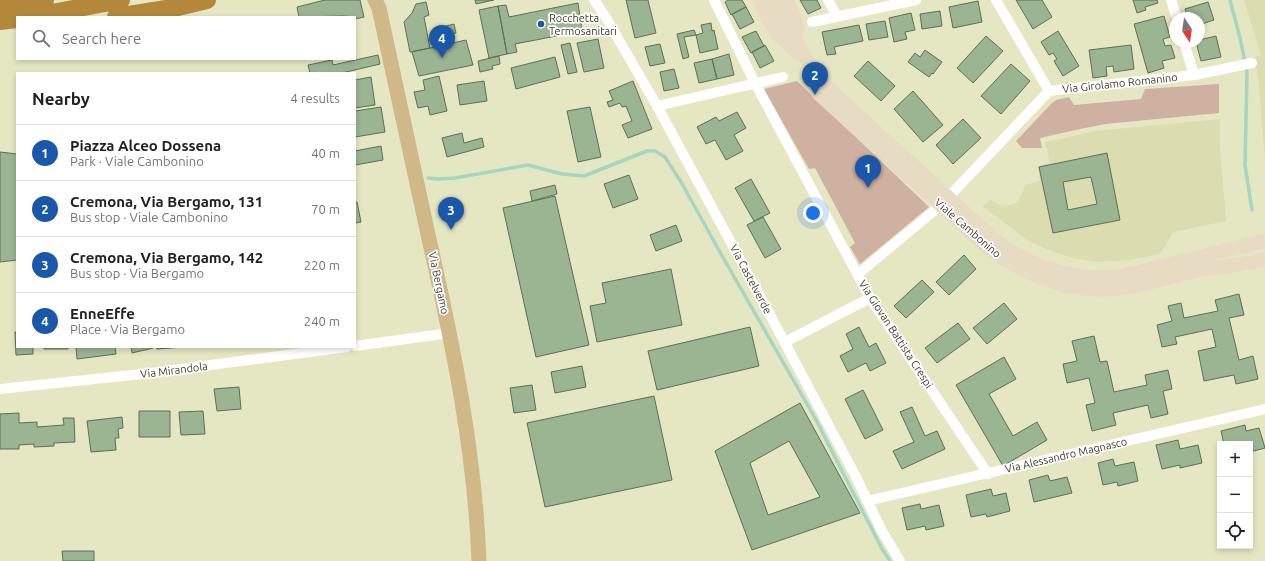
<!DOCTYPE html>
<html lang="en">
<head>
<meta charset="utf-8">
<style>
  body { margin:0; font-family:Ubuntu,sans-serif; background:#f2f2f2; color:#202124 }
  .controls { position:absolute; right:12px; bottom:12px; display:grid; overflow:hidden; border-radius:0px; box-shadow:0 2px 6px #0003 }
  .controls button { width:36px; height:36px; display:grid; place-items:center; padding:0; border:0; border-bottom:1px solid #e0e0e0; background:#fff; color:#202124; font:20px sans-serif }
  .compass { position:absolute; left:1169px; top:12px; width:36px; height:36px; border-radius:50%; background:#fff; box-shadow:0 2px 6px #0003; rotate:167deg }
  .you { position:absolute; left:813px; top:213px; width:14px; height:14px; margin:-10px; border:3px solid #fff; border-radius:50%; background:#1a73e8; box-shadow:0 0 0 6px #1a73e833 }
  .badge { display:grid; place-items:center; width:26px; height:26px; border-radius:50%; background:#1b57a8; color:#fff; font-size:13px; font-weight:700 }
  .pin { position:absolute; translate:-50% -33px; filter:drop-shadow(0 1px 2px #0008) }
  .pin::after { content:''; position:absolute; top:21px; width:14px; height:12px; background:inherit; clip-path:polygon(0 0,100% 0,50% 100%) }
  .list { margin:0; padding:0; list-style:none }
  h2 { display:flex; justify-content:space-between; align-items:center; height:52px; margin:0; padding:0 16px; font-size:17px }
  h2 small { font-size:13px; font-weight:400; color:#757577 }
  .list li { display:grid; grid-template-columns:26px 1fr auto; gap:12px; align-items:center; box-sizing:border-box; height:56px; padding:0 16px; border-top:1px solid #e0e0e0 }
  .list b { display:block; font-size:15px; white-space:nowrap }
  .list p { margin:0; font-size:13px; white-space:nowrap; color:#757577 }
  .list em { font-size:13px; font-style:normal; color:#757577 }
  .icon { flex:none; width:22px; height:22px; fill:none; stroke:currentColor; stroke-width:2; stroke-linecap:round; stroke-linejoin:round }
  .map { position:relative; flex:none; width:1265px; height:561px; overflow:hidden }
  .search { position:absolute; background:#fff; box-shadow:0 2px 6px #0003; left:16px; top:16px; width:340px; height:44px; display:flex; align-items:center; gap:10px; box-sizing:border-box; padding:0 14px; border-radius:0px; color:#757577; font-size:15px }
  .panel { position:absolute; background:#fff; box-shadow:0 2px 6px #0003; left:16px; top:72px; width:340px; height:276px; border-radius:0px }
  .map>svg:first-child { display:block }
  .built { fill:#dbdcaf }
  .green { fill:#cfb1a1 }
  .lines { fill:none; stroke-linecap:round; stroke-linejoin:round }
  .stream { stroke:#a6d5c2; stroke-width:3.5 }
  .building { fill:#9bb593; stroke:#5b7054; fill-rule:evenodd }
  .street { stroke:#fff; stroke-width:10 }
  .secondary { stroke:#e8dbc4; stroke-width:14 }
  .primary { stroke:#d1b889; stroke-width:15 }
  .highway { stroke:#b3883b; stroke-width:18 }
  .poi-dot { fill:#1b57a8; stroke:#fff; stroke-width:1.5 }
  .labels { text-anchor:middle; stroke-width:3.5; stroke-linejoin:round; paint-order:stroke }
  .poi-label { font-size:11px; fill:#3d3e2f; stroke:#fff; text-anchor:start }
  .street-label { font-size:11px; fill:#3d3e2f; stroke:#fff }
</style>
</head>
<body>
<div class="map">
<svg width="1265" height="561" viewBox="0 0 1265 561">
  <rect width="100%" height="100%" fill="#e5e7c2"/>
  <path class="built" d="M1244,0H1265V158L1258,76L1254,57L1261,55Z
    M1220,119V147L1226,221L1173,232L1164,248L1159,254L1130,260L1099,262L1073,258L1051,251L1030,242L982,206L991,200L1000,205L1006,206L1017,203L1023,192L1025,185L1040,181L1038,166L1050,163L1045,142L1095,131Z"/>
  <path class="green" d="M797,81L929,207L860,264L850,247L855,243L815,168L809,169L764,89Z
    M1219,84V113L1105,124L1080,129L1040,138L1042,148H1022L1016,141L1051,104L1056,100L1069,97L1074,105L1141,99L1145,89Z"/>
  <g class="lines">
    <path class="stream" d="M1230,0L1240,38L1247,72L1245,165L1252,210
      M428,178L439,179L455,178L528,165L562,174L584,176L647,151H655L665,157L681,182L721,254L815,418L882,549L890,561"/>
  </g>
  <path class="building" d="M325,0H360L364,17L355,19V17L344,16L299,17L297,7Z
    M475,0H494L476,4Z
    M626,0H648L656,33L635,38Z
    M728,0H742L746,7L731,15L725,2Z
    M800,0H817L821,8L808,14Z
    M1016,0H1042L1052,17L1033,29Z
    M1133,0H1157L1158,3L1145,7L1146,10L1137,13Z
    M978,1L982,22L953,28L949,7Z
    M426,2L429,15L424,17L430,48L410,52L404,22L412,13L416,4Z
    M1208,2L1214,20L1199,25V18H1188L1185,9Z
    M578,3L582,31L515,44L517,52L507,54L498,6L506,5L509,17Z
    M498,6L507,54L489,58L479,10Z
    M746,7L754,22L740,29L732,14Z
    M940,11L942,26L922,29L920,14Z
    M911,13L915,30L905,32L907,39L894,42L889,18Z
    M1164,16L1170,37L1163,39L1165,46L1171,45L1175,58L1162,61L1164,68L1148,73L1134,24Z
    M885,21L888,37L869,40L866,24Z
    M711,23L712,31L714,30L718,49L700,53L696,35L703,33L701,25Z
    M454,24L456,33L448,35L446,26Z
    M859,25L863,41L834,47L836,54L827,55L822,32Z
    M694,30L696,35L684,37L689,57L683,59L677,34Z
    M756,31L764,46L751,53L742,37Z
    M1058,31L1079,66L1063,76L1054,61L1057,59L1053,53L1049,55L1041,42Z
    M986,36L1003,51L973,83L957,68Z
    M1216,36L1221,57L1201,61L1196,42H1199V40Z
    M598,39L604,68L584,72L577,43Z
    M466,40L473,65L419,76L412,52Z
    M570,43L577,72L568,74L561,45Z
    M660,44L665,63L650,66L645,47Z
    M765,45L774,61L760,68L752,52Z
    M1131,45L1134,69L1114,72L1113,66L1106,67L1107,76L1093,78L1089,50Z
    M925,50L942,62L933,74L932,73L929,77L908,62L915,53L920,57Z
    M729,54L734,75L717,79L712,59Z
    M378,55L380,64L342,73H310L308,65L332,60L333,65Z
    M499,56L500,64L492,66L493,69L480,72L478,61Z
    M555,57L560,77L516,89L511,68Z
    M712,59L717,79L699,83L694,63Z
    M868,61L895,86L881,101L854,76Z
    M1011,64L1030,81L1001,114L981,96Z
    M674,69L679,88L664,91L660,72Z
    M439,76L447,111L430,115L428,106L418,108L414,92L425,90L423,80Z
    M371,77L375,105L355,108V80Z
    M484,81L487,101L460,105L457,85Z
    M633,81L652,129L628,138L622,125L632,121L626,106L622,107L620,103L609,107L607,102L613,100L609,91Z
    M913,91L943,125L923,142L894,109Z
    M381,107L385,132L355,137V111Z
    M590,107L601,157L578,162L567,111Z
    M737,112L746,128L734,135L743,151L726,160L715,140L706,144L697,127L716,117L719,121Z
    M963,119L981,138L953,164L936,145Z
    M462,133L464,143L482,138L484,147L447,157L442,138Z
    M381,146L383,160L355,165V151Z
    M0,152L17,154V260L0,262Z
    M1107,153L1120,220L1053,233L1039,167ZM1091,177L1097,204L1068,210L1063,182Z
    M629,175L638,199L613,208L604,184Z
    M751,179L770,213L754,221L735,188Z
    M555,185L557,194L532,201L530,191Z
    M555,196L589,345L536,357L503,208Z
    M355,202H357L361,222L355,223Z
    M763,217L781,249L765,258L747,225Z
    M676,225L682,241L656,251L650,235Z
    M964,255L976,269L949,295L936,282Z
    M671,269L682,325L597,342L590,306L606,303L602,283Z
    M922,280L934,292L906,318L894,306Z
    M1239,294L1244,315L1229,318L1239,360L1253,356L1258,379L1236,384L1234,375L1204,381L1198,351L1216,347L1212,329L1175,337L1177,344L1162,347L1157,325L1172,321L1168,306L1181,303L1184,318L1218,311L1215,300Z
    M1004,303L1017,319L987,344L973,328Z
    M958,323L970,339L937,363L925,348Z
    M750,327L759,366L657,390L648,351Z
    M859,327L869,347L876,343L886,363L870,371L866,363L848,372L840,356L853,349L846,334Z
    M15,332H17V347H33V354L16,355Z
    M1094,336L1100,362L1107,361L1114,392L1147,385L1145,375L1168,370L1172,389L1163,391L1168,414L1151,418L1148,405L1113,413L1116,425L1092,431L1086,405L1095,403L1089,378L1067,383L1063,364L1077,361L1072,341Z
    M44,347H68V349H44Z
    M76,347H115L116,354L77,359Z
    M131,347H153V348L132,353Z
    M156,347H184L157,349Z
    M1004,357L1016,379L989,394L1013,436L1037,422L1047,440L1003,466L956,385Z
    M582,366L586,387L555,393L551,372Z
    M532,385L536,410L514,413L510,388Z
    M239,387L241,409L217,411L214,389Z
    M863,390L883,430L865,439L845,399Z
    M654,396L672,480L545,507L527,423Z
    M800,403L860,513L752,550L715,451ZM789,441L820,497L768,515L750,463Z
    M912,407L925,436L937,431L945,449L902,469L893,451L914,442L900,412Z
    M139,411H170V437H139Z
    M203,411L205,434L181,435L179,412Z
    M19,413V423L37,422V427L64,425L63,418H74L75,442L54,443V446L34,447V444L19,445V449H0V414Z
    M122,417L123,428L118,429L119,438H115L116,450L91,452L87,421Z
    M1245,425L1246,431L1259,428L1265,448L1250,452V444H1224L1221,431Z
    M1178,440L1180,449L1198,445L1202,463L1180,468V465L1162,469L1156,445Z
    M1113,459L1115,466L1134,462L1138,481L1118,486L1117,482L1103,485L1098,463Z
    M1048,475L1050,481L1067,477L1072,493L1034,502L1029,480Z
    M991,489L993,496L1006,493L1010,511L987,517L986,514L971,517L966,495Z
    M920,504L921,509L939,505L944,526L926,530L925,526L907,530L902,508Z
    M62,551H94V561H63Z"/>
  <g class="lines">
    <path class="street" d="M594,0L605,16L657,106L761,298L855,475L882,531L900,561
      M714,0L755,83L870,298L988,474
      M828,0L837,16
      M996,0L1049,91
      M1171,0L1177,18
      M812,22L916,0
      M1184,42L1194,75
      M657,106L783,77
      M858,274L941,205L1049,91L1194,75L1252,63
      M785,342L870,298
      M355,346L450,333
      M0,389L151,373L347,347
      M867,501L1265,409"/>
    <path class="secondary" d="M759,0L769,20L781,38L799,54
      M775,0L814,74V85L818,93L988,248C1026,275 1067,294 1116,289C1143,286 1170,277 1196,271C1210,268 1224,267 1238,265C1247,263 1256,261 1265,259
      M787,0L798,28
      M814,74L821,79L838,97L996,241C1031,266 1071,280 1113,277C1131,275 1150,269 1167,265C1200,258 1232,248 1265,241"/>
    <path class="primary" d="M375,0L379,8C395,85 413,162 429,239C453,345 475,452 479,561"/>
    <path class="highway" d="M0,7L45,0
      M31,17L121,0
      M116,17L178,7L207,0
      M0,21L17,19"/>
  </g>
  <circle class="poi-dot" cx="541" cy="24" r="4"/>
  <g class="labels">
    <g class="poi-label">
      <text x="549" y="22">Rocchetta<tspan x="549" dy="13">Termosanitari</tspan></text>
    </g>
    <g class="street-label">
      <text transform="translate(1120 83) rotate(-6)" y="4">Via Girolamo Romanino</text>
      <text transform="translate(968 228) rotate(41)" y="4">Viale Cambonino</text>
      <text transform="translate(751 279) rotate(62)" y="4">Via Castelverde</text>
      <text transform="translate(439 283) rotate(78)" y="4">Via Bergamo</text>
      <text transform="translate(896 334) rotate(57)" y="4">Via Giovan Battista Crespi</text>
      <text transform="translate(174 370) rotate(-7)" y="4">Via Mirandola</text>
      <text transform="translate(1066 455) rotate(-13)" y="4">Via Alessandro Magnasco</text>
    </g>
  </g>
</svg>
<div class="controls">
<button>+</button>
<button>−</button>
<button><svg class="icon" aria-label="locate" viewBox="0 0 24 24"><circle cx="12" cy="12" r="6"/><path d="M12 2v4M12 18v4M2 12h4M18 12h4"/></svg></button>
</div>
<svg class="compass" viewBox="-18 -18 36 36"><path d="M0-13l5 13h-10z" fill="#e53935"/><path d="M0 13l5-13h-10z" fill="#757577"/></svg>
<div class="you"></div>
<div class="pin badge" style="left:868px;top:188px">1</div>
<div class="pin badge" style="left:815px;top:95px">2</div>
<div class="pin badge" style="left:451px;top:230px">3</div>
<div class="pin badge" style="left:442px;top:58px">4</div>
<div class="search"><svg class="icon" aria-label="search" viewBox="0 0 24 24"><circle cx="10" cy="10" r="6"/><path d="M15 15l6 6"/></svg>Search here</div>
<section class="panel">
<h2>Nearby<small>4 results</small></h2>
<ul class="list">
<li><span class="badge">1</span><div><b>Piazza Alceo Dossena</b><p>Park · Viale Cambonino</p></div><em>40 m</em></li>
<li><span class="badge">2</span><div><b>Cremona, Via Bergamo, 131</b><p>Bus stop · Viale Cambonino</p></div><em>70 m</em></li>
<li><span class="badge">3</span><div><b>Cremona, Via Bergamo, 142</b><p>Bus stop · Via Bergamo</p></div><em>220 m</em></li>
<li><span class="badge">4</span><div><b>EnneEffe</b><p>Place · Via Bergamo</p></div><em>240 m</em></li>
</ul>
</section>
</div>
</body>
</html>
